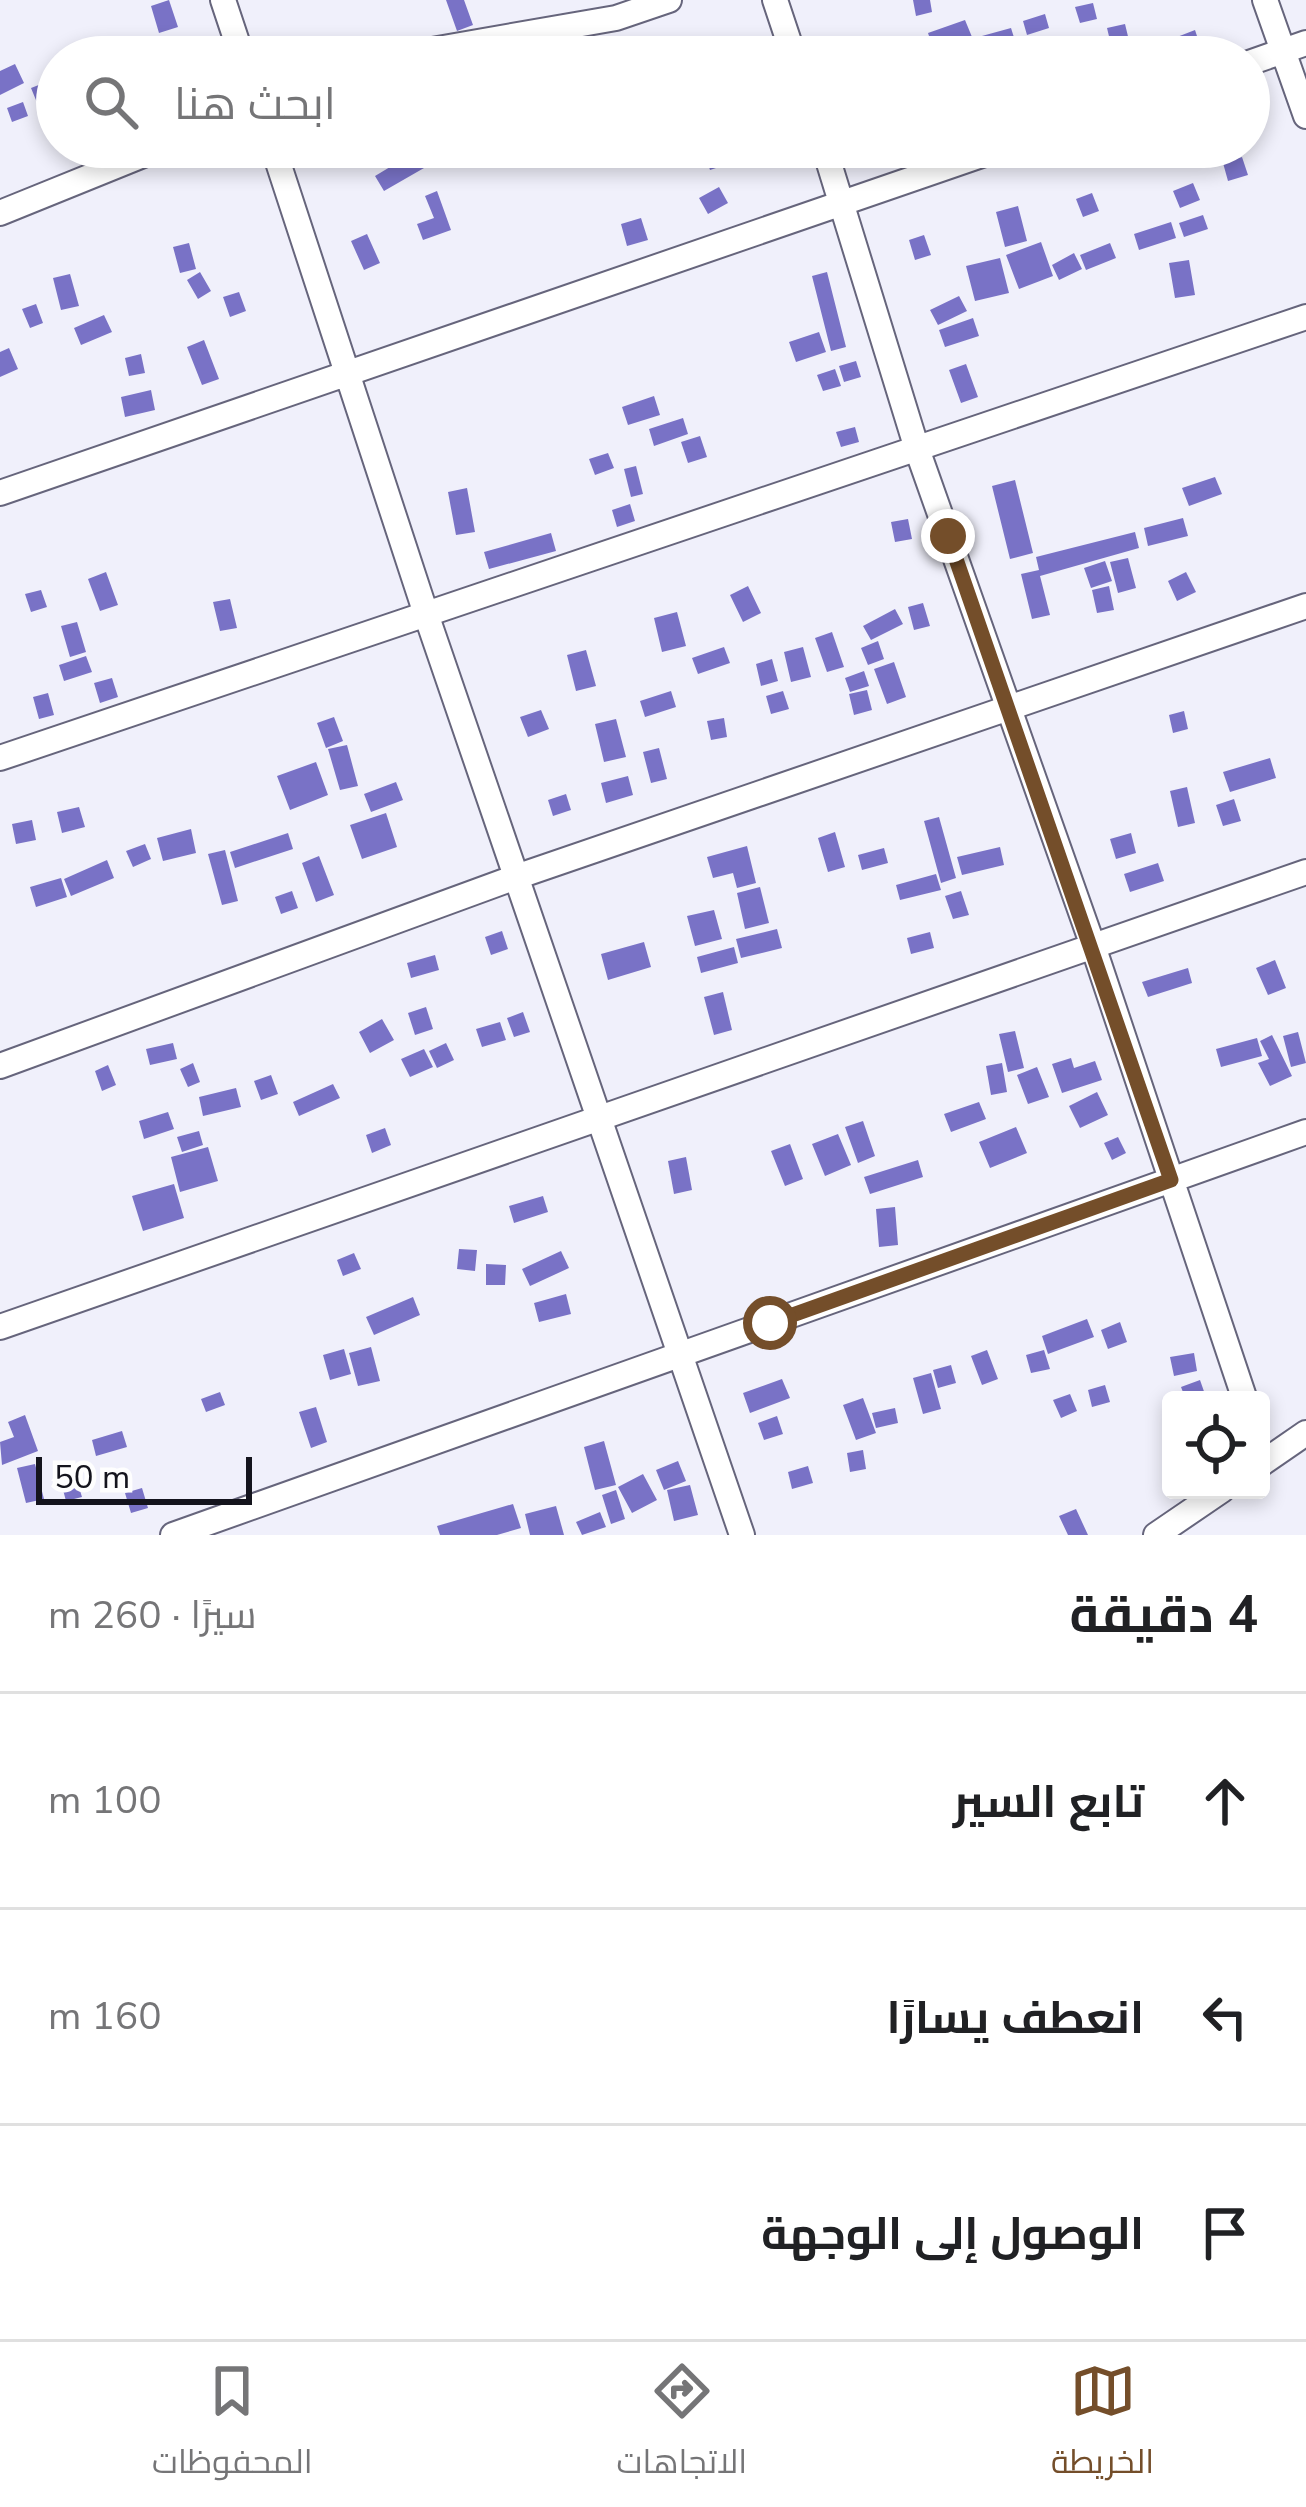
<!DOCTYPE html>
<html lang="ar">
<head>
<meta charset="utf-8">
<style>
  body { margin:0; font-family:"Nunito Sans",Cairo,sans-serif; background:#f2f2f2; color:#202124; direction:rtl }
  .controls { position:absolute; right:36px; bottom:36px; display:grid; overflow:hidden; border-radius:12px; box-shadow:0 6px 18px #0003 }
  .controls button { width:108px; height:108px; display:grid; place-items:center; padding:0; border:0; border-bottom:3px solid #e0e0e0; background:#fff; color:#202124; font:60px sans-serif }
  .scale { position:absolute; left:36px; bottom:30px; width:216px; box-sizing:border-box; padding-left:12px; border:6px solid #14141d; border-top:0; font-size:33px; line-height:42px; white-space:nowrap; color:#14141d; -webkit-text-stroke:9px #fefefe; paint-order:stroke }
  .stop { position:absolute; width:36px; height:36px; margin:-27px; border:9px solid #744e2a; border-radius:50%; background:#fff }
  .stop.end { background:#744e2a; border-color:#fff; box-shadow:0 3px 12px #0008 }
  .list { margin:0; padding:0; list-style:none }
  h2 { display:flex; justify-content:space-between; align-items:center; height:156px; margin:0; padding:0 48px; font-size:51px }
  h2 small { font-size:39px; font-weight:400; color:#757577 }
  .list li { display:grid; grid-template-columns:78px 1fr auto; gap:36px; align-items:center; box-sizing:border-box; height:216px; padding:0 48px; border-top:3px solid #e0e0e0 }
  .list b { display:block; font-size:45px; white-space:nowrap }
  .list em { font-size:39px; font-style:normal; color:#757577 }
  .icon { flex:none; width:66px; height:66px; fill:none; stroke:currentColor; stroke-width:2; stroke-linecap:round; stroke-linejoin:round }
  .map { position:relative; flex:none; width:1306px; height:1535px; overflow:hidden; direction:ltr }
  .search { position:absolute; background:#fff; box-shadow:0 6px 18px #0003; left:36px; right:36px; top:36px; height:132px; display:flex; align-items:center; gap:30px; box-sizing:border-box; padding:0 42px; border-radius:66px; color:#757577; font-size:45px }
  .sheet { height:804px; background:#fff }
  nav { display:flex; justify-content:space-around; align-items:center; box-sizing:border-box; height:168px; border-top:3px solid #e0e0e0; background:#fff; font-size:33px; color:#757577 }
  nav a { display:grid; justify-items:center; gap:6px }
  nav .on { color:#744e2a }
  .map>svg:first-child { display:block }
  .building { fill:#7972c6 }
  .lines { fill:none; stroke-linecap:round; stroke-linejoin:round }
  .street-casing { stroke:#66657c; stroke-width:28 }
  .street { stroke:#fff; stroke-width:24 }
  .route { stroke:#744e2a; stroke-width:15 }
</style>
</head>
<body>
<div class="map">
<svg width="1306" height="1535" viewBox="0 0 1306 1535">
  <rect width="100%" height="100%" fill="#f0f0fb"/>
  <path class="building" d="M169,0L178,27L159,33L151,6Z
    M446,0H464L473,25L457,31Z
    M913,0H930L932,12L916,16Z
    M1093,3L1097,19L1080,23L1075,7Z
    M1045,14L1049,28L1027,35L1023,21Z
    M965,20L972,37L934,51L928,33Z
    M1125,24L1133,57H1114L1107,28Z
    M1011,28L1017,47L975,57L971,39Z
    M1195,30L1201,48L1184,54L1177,37Z
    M15,64L24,83L0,95V71Z
    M49,81L55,98L38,105L31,88Z
    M23,102L28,116L12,122L7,108Z
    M331,147H347L353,161L335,168L326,149Z
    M727,147H743L746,158L710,170L705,154Z
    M1209,147H1235L1237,150L1216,161Z
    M415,152L424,168L384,191L375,176Z
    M1242,157L1248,175L1228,181L1223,163Z
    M1193,183L1200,200L1180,208L1173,191Z
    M719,187L728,203L708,214L699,198Z
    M437,191L451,230L423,240L417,224L434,218L425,196Z
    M1092,193L1099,211L1083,217L1076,199Z
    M1018,206L1027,241L1005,247L996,212Z
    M1203,215L1208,229L1184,237L1179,223Z
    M641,218L648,240L627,246L621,224Z
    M1171,222L1176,238L1139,250L1134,234Z
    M367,234L380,263L364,270L351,241Z
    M924,235L931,255L915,260L909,240Z
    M1041,242L1053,276L1019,289L1006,255Z
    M189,243L196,269L180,273L173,247Z
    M1110,243L1116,258L1086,270L1080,255Z
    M1074,253L1082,269L1059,280L1052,265Z
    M1000,258L1009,293L975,301L966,266Z
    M1189,260L1195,295L1175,298L1169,263Z
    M200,272L211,291L198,299L187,280Z
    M827,272L846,347L831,351L812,276Z
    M70,274L79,306L61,310L53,278Z
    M239,292L246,311L230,317L223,297Z
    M959,296L967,311L938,325L930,310Z
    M36,304L43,323L30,328L22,309Z
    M104,315L112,332L81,345L74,328Z
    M973,318L979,336L945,347L939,330Z
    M819,332L826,352L796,362L789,342Z
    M204,340L219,379L202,385L187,347Z
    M9,348L18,369L0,377V352Z
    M141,354L145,373L129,376L125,358Z
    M856,361L861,377L844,382L839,366Z
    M966,364L978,397L961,403L949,370Z
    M835,369L841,386L823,391L817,375Z
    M151,390L155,410L125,417L121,397Z
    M654,396L660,415L628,425L622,407Z
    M683,418L688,434L654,446L649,429Z
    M855,427L859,442L841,447L836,432Z
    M700,436L707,457L688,463L681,442Z
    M608,453L614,468L595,475L589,459Z
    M636,466L643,494L631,497L624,469Z
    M1215,477L1222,494L1189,506L1182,488Z
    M1015,480L1033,553L1010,559L992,486Z
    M467,488L475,532L456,535L448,492Z
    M630,504L635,521L617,527L612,510Z
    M1183,518L1188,536L1148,546L1144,528Z
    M908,519L912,539L895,542L891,522Z
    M1135,532L1139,548L1040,576L1050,615L1032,619L1021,574L1039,570L1036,557Z
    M551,533L556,551L489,569L484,552Z
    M1128,558L1136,588L1118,593L1110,562Z
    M1105,561L1112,581L1091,588L1084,568Z
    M106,572L118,605L100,611L88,579Z
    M1186,572L1196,592L1177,601L1168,581Z
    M748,586L761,613L743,622L730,595Z
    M1109,586L1114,610L1097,613L1092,590Z
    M41,590L47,607L31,612L25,594Z
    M230,599L237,628L220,631L213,602Z
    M923,603L930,626L914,630L908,607Z
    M895,609L903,624L871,640L863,626Z
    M677,612L686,646L662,652L654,618Z
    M77,622L86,652L70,657L61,626Z
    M832,632L844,667L827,672L815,638Z
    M878,641L884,659L868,665L861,648Z
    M724,647L730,663L698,674L692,658Z
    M803,647L811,677L791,682L784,652Z
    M586,650L596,686L576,691L567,655Z
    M86,656L92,672L64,681L59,665Z
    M772,659L778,681L761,686L756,664Z
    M894,662L906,697L887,704L874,669Z
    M864,671L869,686L850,692L845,678Z
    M112,678L118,697L100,703L94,683Z
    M867,690L872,710L854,715L849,694Z
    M671,691L676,707L645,717L640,701Z
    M783,691L789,709L771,714L766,696Z
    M48,693L54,715L39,719L33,697Z
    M541,710L549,729L528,737L520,717Z
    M1184,711L1188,729L1173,733L1169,715Z
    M334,717L343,741L326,748L317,723Z
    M724,718L727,737L711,740L707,721Z
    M616,719L626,757L604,762L595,724Z
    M347,745L358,786L340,790L328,749Z
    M659,748L667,779L651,783L643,752Z
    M1270,758L1276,778L1230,792L1223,772Z
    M316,762L328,795L290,810L277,776Z
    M628,776L633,795L606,803L601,783Z
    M396,782L403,800L371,812L364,794Z
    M1187,787L1195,823L1178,827L1170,791Z
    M566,794L571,810L553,816L548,800Z
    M1234,799L1241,821L1223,826L1216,805Z
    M79,807L85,827L62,833L57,812Z
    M386,813L397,847L362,859L350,825Z
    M939,817L956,878L941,883L924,821Z
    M32,820L36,840L16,844L12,824Z
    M191,829L196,853L163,861L157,838Z
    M835,832L845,867L828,872L818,838Z
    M288,833L293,849L235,868L230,852Z
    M1131,833L1136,853L1116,859L1110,839Z
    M145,844L151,859L133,867L126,851Z
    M747,846L756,883L737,888L733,873L713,878L707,857Z
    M1000,847L1004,865L962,875L957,857Z
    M884,848L888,863L862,870L858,855Z
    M225,850L238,901L222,905L208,854Z
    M319,856L334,895L316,902L302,863Z
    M107,860L114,878L71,896L64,879Z
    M1158,863L1164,881L1130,892L1124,874Z
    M936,874L941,890L900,900L896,885Z
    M61,878L67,897L36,907L30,887Z
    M760,887L769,923L745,929L737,893Z
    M292,891L298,908L281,914L275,897Z
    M961,891L969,915L953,919L945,896Z
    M714,910L722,939L695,946L687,916Z
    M777,929L782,948L741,958L736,939Z
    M502,931L508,949L491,955L485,937Z
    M930,932L934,948L911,954L907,938Z
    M644,942L651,967L608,980L601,954Z
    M734,947L738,963L701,973L697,957Z
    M435,955L439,970L411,978L407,963Z
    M1275,960L1286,988L1268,995L1256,968Z
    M1188,968L1192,983L1148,997L1142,982Z
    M723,992L732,1030L714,1035L704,997Z
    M426,1007L433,1029L415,1035L408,1013Z
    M523,1012L530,1032L514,1037L507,1018Z
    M382,1019L394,1040L370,1053L359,1032Z
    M500,1022L506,1040L482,1047L476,1029Z
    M1015,1031L1024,1068L1008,1072L999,1034Z
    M1298,1032L1306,1063L1291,1067L1283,1036Z
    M1272,1035L1292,1076L1270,1086L1258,1063L1269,1059L1260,1041Z
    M1257,1038L1262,1056L1221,1067L1216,1049Z
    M173,1043L177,1059L150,1065L146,1049Z
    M446,1043L454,1060L437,1068L429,1051Z
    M424,1049L433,1067L410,1077L401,1059Z
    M1071,1058L1074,1068L1095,1061L1102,1080L1062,1093L1052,1064Z
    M193,1063L200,1082L188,1087L180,1069Z
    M1002,1063L1007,1092L991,1095L986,1066Z
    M108,1065L116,1085L102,1091L95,1071Z
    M1037,1067L1049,1097L1028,1104L1017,1075Z
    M271,1075L278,1094L261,1100L254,1081Z
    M333,1084L340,1098L299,1116L293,1102Z
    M236,1088L241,1107L203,1116L199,1097Z
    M1097,1092L1108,1115L1080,1128L1069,1106Z
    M979,1102L986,1119L951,1132L944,1114Z
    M168,1112L174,1129L144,1139L139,1121Z
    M863,1121L875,1156L858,1163L845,1127Z
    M1016,1127L1027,1153L990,1168L979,1142Z
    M385,1128L391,1145L372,1153L366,1135Z
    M199,1131L203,1145L182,1152L177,1137Z
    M838,1134L851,1165L825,1176L812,1144Z
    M1118,1137L1126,1153L1112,1160L1104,1143Z
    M790,1144L803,1179L785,1186L771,1151Z
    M208,1147L218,1181L180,1192L171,1157Z
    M686,1157L692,1190L674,1194L668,1161Z
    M918,1160L923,1177L870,1194L864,1177Z
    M174,1184L184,1218L143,1231L132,1196Z
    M543,1196L548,1212L514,1223L509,1206Z
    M895,1207L898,1245L879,1247L876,1209Z
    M459,1249L477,1250L475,1271L457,1269Z
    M561,1251L569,1268L530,1286L522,1269Z
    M354,1253L361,1269L343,1276L337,1260Z
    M486,1264L506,1265L505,1285H486Z
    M566,1294L571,1314L539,1322L534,1303Z
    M413,1297L420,1315L374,1335L366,1317Z
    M1087,1319L1094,1337L1048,1354L1042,1336Z
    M1120,1322L1127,1342L1108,1349L1101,1330Z
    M371,1347L380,1381L358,1386L349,1353Z
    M344,1349L351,1374L330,1380L323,1355Z
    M987,1350L998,1379L982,1385L971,1356Z
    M1044,1350L1050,1369L1031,1373L1026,1355Z
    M1194,1353L1197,1371L1174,1376L1170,1357Z
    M951,1365L956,1383L938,1388L933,1370Z
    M931,1373L941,1409L923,1414L913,1378Z
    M782,1379L790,1398L750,1413L743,1393Z
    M1200,1380L1207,1400H1186L1181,1387Z
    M1105,1385L1110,1402L1092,1407L1088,1390Z
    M220,1392L225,1405L206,1412L201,1399Z
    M1070,1394L1077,1411L1061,1418L1053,1400Z
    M863,1398L876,1433L856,1440L843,1405Z
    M316,1407L327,1442L311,1448L299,1412Z
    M895,1408L898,1423L876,1428L872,1413Z
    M25,1415L38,1451L2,1465L0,1442L14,1437L8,1422Z
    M777,1416L783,1434L764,1440L758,1423Z
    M122,1431L127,1447L96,1456L92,1440Z
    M604,1441L616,1485L595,1490L584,1447Z
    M863,1450L866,1469L850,1472L847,1453Z
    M678,1461L686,1481L664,1490L656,1470Z
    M35,1464L44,1499L26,1503L17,1468Z
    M808,1466L813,1483L792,1489L788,1472Z
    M643,1474L657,1500L632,1513L618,1487Z
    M77,1481L82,1497L66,1501L62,1486Z
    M690,1485L698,1515L674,1521L667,1490Z
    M142,1488L148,1508L131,1513L125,1493Z
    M616,1490L625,1519L611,1524L602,1495Z
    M513,1504L521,1528L497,1535H440L437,1526Z
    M556,1506L564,1535H530L525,1514Z
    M1076,1509L1088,1535H1068L1059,1516Z
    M600,1512L606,1527L582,1535L576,1522Z"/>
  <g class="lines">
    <defs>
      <path id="street" d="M223,0L242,57
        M775,0L794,57
        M1265,0L1306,116
        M410,57L432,50L616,18L669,0
        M1249,63L1306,43
        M273,147L426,614L742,1535
        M824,147L917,449L1093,946L1245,1400
        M0,213L163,147
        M0,493L1005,147
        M0,758L1306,317
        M0,1066L516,877L1306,606
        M0,1327L1306,872
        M1261,1464L1306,1433
        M173,1535L1306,1132
        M1156,1535L1222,1490"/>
    </defs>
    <use href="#street" class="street-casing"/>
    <use href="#street" class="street"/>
  </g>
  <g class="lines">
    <path class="route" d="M770,1323L1171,1180L948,536"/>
  </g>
</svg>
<div class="controls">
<button><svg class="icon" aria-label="locate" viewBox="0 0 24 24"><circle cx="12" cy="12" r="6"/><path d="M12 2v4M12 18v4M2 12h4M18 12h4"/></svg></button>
</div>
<div class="scale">50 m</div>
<div class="stop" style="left:770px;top:1323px"></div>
<div class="stop end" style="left:948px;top:536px"></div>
<div class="search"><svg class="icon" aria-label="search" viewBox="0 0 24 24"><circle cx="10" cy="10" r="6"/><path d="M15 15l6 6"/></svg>ابحث هنا</div>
</div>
<section class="sheet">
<h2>4 دقيقة<small>سيرًا · 260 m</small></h2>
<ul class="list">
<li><svg class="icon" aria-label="ahead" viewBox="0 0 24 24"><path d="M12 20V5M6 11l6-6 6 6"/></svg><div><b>تابع السير</b></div><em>100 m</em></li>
<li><svg class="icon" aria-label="left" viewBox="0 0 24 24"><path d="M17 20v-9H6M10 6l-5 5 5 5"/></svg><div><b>انعطف يسارًا</b></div><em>160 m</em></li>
<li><svg class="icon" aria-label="arrive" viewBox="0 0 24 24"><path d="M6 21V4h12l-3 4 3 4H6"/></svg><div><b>الوصول إلى الوجهة</b></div></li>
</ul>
</section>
<nav>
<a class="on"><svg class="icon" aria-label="map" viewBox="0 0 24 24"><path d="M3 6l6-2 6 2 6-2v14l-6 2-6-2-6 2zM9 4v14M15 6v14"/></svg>الخريطة</a>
<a><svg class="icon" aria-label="directions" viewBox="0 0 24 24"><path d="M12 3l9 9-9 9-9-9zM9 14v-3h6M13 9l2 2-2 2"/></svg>الاتجاهات</a>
<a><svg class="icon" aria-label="saved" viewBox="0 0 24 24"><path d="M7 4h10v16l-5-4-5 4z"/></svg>المحفوظات</a>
</nav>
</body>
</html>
